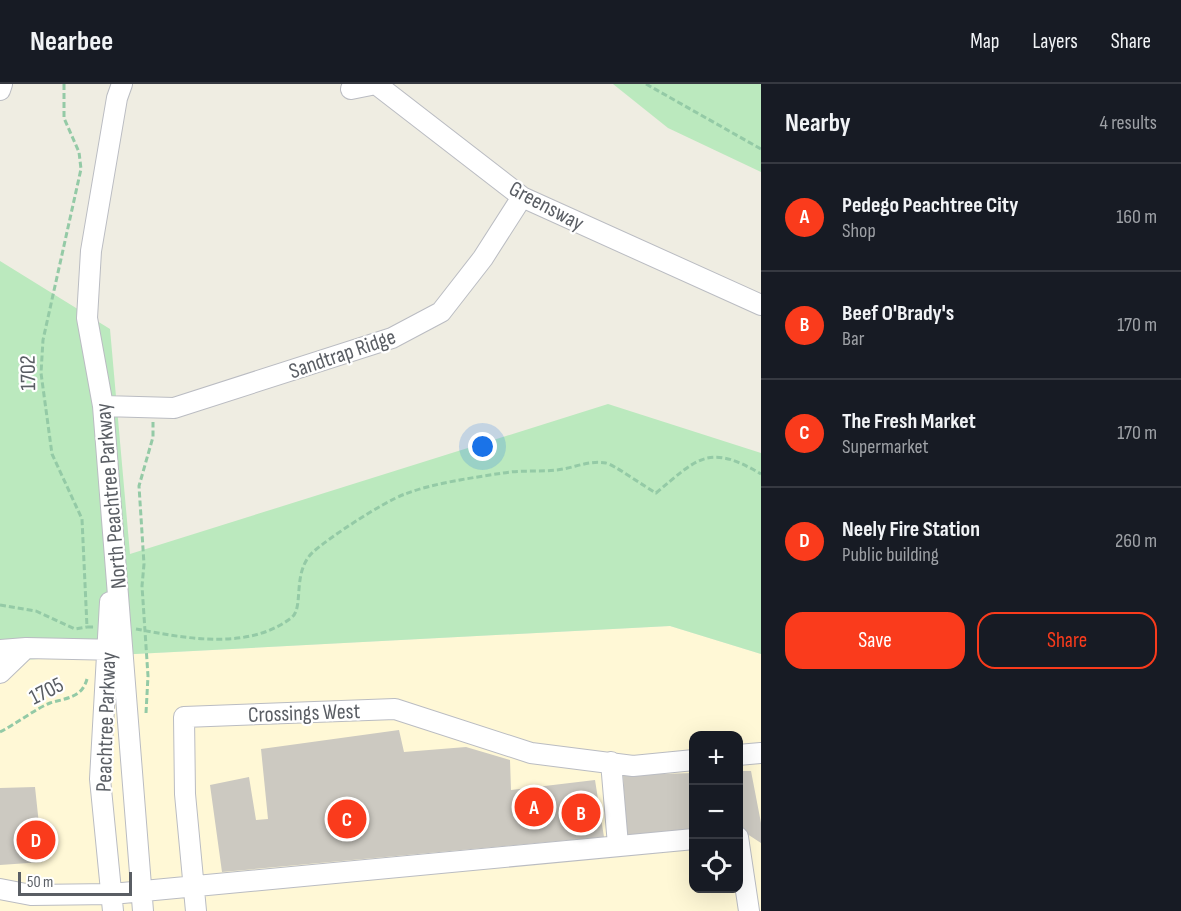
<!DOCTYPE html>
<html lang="en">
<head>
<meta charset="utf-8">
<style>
  body { margin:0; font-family:"Sofia Sans Condensed",sans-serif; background:#242831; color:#f1f3f6 }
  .controls { position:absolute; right:18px; bottom:18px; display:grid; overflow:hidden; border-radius:12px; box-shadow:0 6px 24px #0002 }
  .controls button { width:54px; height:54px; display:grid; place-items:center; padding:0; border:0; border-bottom:2px solid #363941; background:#171b24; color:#f1f3f6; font:30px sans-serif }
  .scale { position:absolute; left:18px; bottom:15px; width:114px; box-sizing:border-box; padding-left:6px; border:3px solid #5a5e64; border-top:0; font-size:16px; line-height:21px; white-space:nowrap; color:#5a5e64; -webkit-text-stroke:4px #fff; paint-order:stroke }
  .you { position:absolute; left:483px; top:363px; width:21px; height:21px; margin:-15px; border:4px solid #fff; border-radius:50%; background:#1a73e8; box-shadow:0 0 0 9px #1a73e833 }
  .badge { display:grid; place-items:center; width:39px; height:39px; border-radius:50%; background:#fa3b1c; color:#fff; font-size:20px; font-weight:700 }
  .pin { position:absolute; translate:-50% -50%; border:3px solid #fff; box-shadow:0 2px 6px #0006 }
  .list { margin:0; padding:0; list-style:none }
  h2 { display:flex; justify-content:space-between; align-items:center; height:78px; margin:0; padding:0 24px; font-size:26px }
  h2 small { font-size:20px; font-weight:400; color:#9ea1a6 }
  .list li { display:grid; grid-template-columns:39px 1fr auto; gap:18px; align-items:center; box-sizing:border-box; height:108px; padding:0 24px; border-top:2px solid #363941 }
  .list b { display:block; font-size:22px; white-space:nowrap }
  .list p { margin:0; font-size:20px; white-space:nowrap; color:#9ea1a6 }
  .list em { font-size:20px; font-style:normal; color:#9ea1a6 }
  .actions { display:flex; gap:12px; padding:18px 24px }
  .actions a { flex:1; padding:14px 0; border:2px solid #fa3b1c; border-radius:18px; text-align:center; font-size:21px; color:#fa3b1c }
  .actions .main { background:#fa3b1c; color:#fff }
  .icon { flex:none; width:33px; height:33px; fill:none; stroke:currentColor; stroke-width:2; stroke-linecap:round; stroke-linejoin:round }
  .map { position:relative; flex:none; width:761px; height:827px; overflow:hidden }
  header { display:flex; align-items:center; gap:36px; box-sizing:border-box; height:84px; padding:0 30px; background:#171b24; border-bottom:2px solid #363941 }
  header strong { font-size:28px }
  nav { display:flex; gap:33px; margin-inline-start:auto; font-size:21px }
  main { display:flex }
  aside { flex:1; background:#171b24 }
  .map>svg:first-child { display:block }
  .commercial { fill:#fff8d6; fill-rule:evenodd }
  .green { fill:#bbe9be }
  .building { fill:#ccc9c1 }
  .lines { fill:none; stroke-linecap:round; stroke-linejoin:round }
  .minor-casing { stroke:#babcc2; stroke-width:22 }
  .path { stroke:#94caa6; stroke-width:3; stroke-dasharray:6 3; stroke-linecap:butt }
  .minor { stroke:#fff; stroke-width:20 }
  .labels { text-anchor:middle; stroke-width:4.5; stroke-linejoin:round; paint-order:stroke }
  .street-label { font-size:22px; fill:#5a5e64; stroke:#fff }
</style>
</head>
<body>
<header>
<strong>Nearbee</strong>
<nav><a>Map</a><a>Layers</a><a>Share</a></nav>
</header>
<main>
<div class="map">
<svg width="761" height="827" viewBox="0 0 761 827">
  <rect width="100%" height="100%" fill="#efede2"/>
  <path class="commercial" d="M670,542L761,570V827H0V577ZM694,652H738V804H694Z"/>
  <path class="green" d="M613,0H761V88L668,44Z
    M0,177L110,245L130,470L608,320L761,369V570L670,542L0,577Z"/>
  <path class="building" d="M399,646L404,668L466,663L510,676L511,706L595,696L604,753L222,788L210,701L249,693L256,736L268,735L261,665Z
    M738,687H751L761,739V759L738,744Z
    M694,689V746L627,753L623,691Z
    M35,703L43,778L0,781V704Z"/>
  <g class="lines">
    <defs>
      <path id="minor" d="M122,0L117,14L91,167L87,234L103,322L143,827
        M351,5L376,0L522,113L761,221
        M0,6L2,0
        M103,322L174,324L392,254L441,228L483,174L522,113
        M110,518L100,695L113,827
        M0,566L26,564L120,566
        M0,589L26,564
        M738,671L761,669
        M611,678L618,761
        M738,753L749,827
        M0,805L31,811L112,810L694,755
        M196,827L185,710L184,633L395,625L531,669L633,682L694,676"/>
    </defs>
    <use href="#minor" class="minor-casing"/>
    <path class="path" d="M64,0V34L79,68L81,85L43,256L41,289L52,370L82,435L87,543H94
      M646,0L761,65
      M0,521L36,527L75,545L87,543
      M136,545C184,554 248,567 291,534C305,524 291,489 313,468C330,453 383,418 405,410C434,399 471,394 503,389C520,386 539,388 557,386C574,384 589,376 606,379C613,380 645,403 656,409C698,374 709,359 761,390
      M146,629L148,592L142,502L144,480L139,402L153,353V338
      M0,648C16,640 35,625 50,619C66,614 82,614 87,595"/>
    <use href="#minor" class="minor"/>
  </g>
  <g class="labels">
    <g class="street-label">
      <text transform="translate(547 121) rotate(28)" y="8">Greensway</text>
      <text transform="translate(342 269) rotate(-19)" y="8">Sandtrap Ridge</text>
      <text transform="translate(27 289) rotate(-91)" y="8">1702</text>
      <text transform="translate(110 412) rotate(-95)" y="8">North Peachtree Parkway</text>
      <text transform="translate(46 606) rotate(-27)" y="8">1705</text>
      <text transform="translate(304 628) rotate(-2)" y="8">Crossings West</text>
      <text transform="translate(105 638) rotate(-88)" y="8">Peachtree Parkway</text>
    </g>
  </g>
</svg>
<div class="controls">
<button>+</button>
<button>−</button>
<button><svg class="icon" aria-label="locate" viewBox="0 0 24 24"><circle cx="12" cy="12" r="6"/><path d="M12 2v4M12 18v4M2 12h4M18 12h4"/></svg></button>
</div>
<div class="scale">50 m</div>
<div class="you"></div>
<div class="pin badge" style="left:534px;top:723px">A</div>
<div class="pin badge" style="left:581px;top:729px">B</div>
<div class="pin badge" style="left:347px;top:735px">C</div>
<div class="pin badge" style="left:36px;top:756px">D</div>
</div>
<aside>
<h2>Nearby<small>4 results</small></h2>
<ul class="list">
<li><span class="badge">A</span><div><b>Pedego Peachtree City</b><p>Shop</p></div><em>160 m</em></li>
<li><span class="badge">B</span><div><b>Beef O'Brady's</b><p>Bar</p></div><em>170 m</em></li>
<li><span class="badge">C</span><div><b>The Fresh Market</b><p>Supermarket</p></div><em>170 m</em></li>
<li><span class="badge">D</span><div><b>Neely Fire Station</b><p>Public building</p></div><em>260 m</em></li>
</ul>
<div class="actions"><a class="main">Save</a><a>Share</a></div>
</aside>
</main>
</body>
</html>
